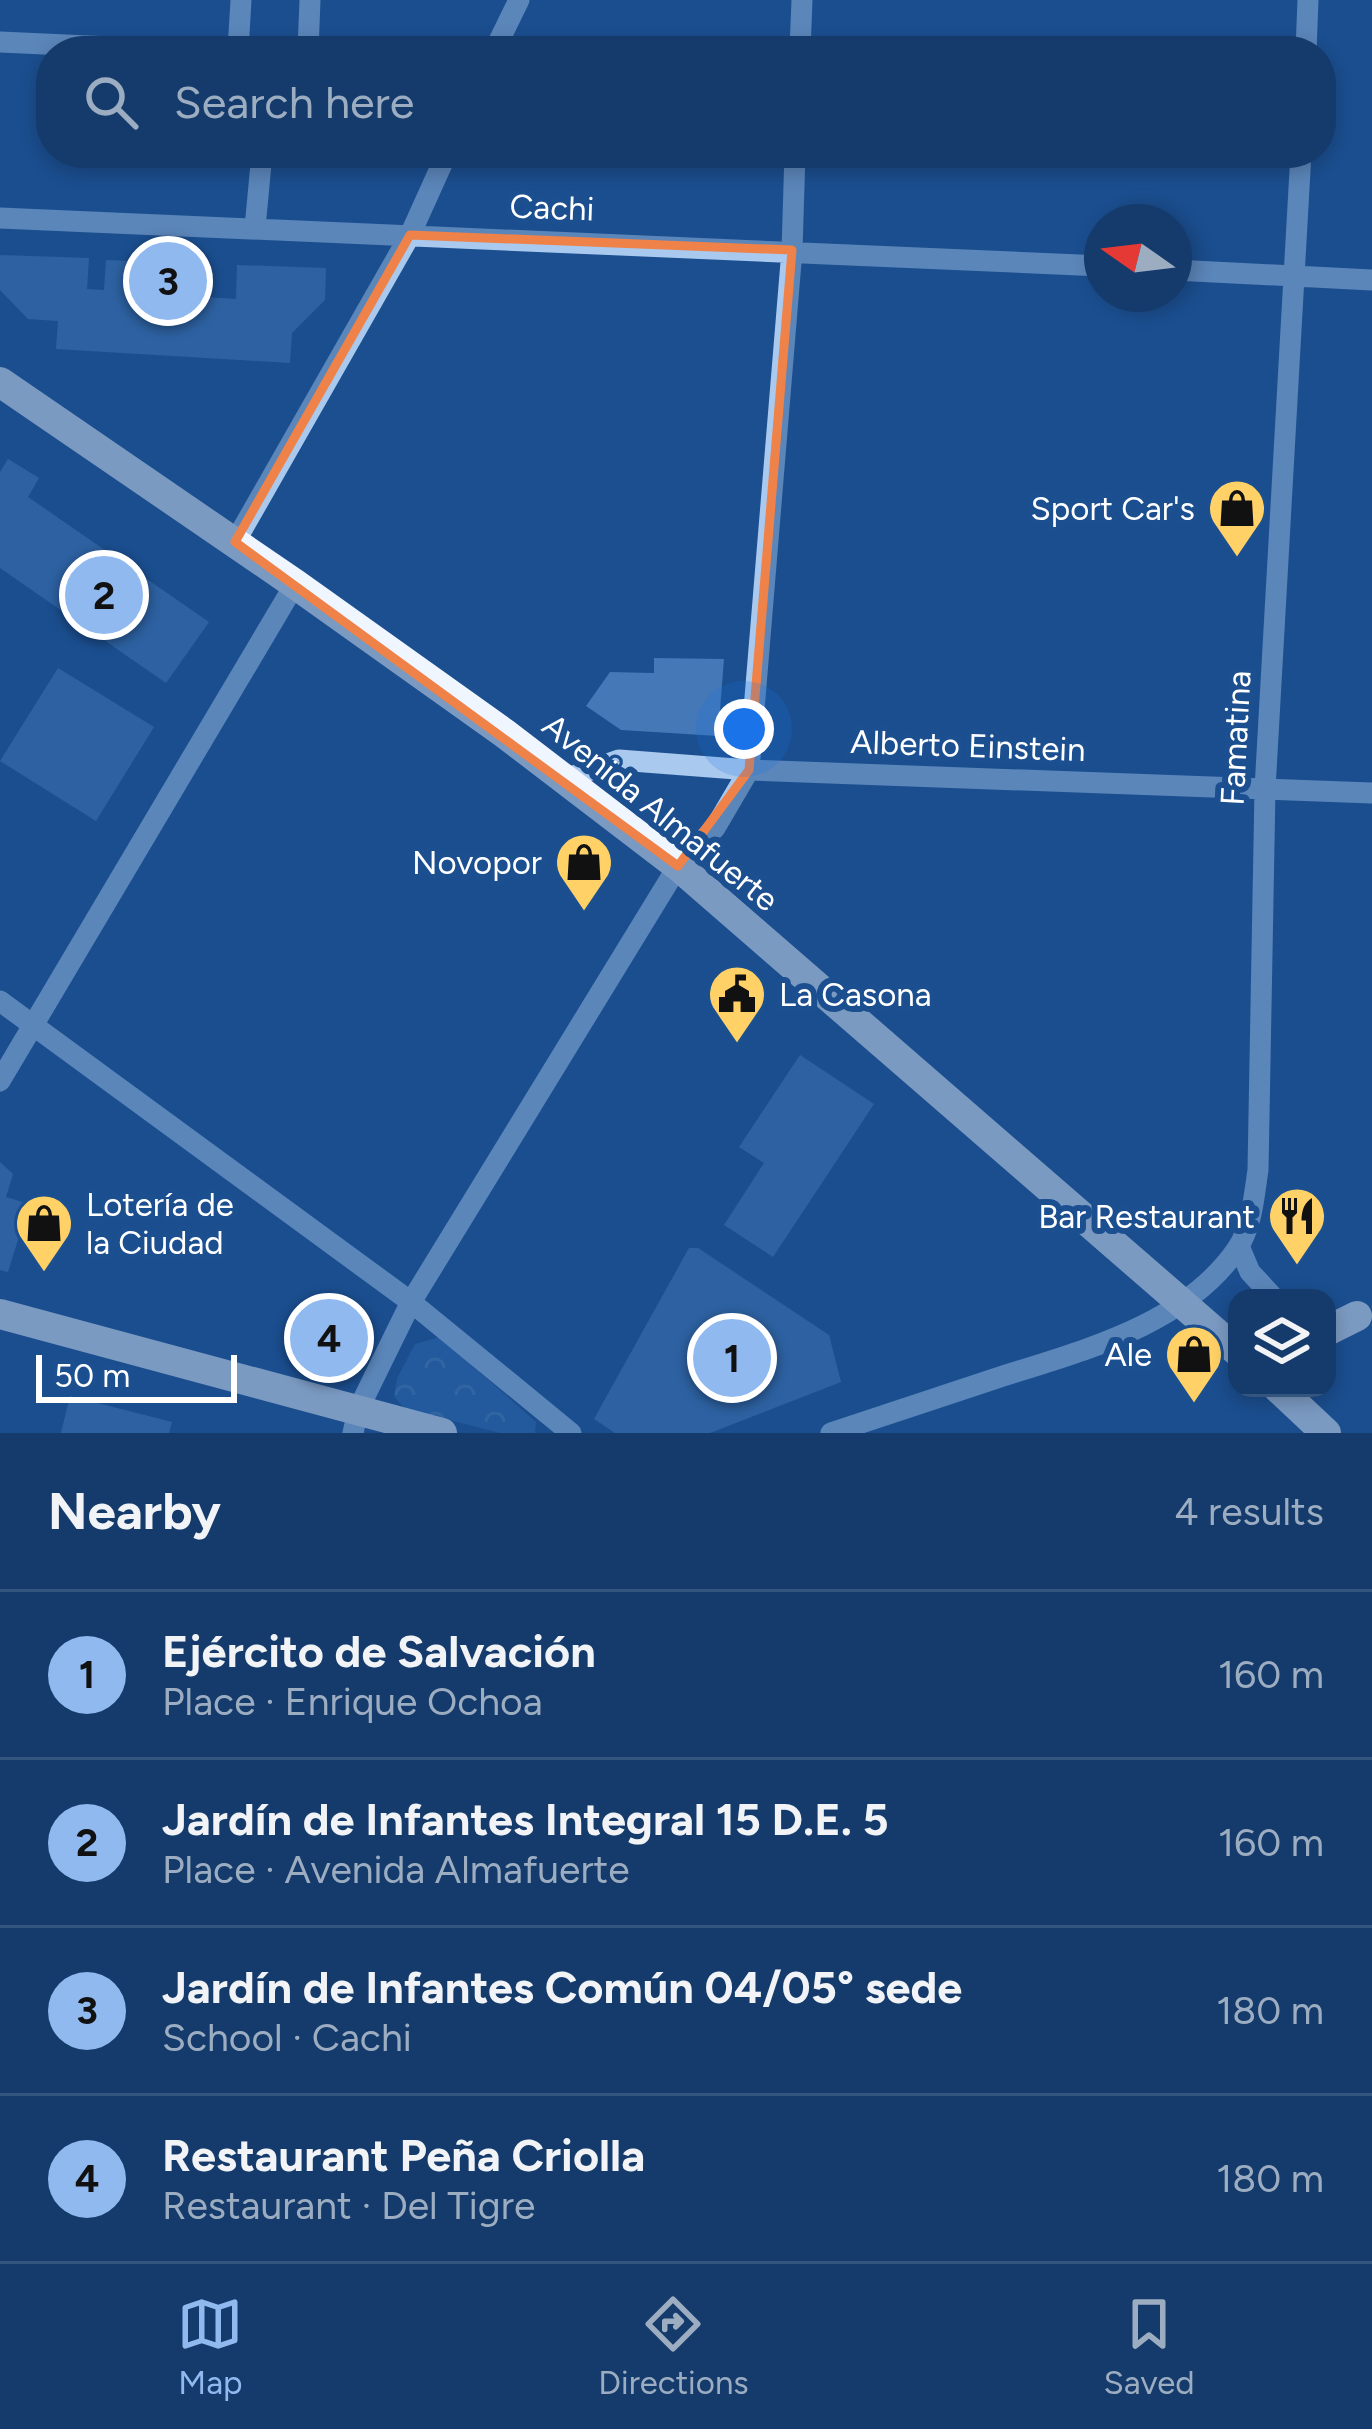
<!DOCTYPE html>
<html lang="en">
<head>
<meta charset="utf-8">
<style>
  body { margin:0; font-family:Figtree,sans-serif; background:#214673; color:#f1f3f6 }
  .controls { position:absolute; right:36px; bottom:36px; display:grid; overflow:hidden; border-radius:24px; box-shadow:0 6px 18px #0003 }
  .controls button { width:108px; height:108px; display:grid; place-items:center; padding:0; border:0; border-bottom:3px solid #33557e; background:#143b6b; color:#f1f3f6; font:60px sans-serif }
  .compass { position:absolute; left:1084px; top:204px; width:108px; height:108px; border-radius:50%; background:#143b6b; box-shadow:0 6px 18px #0003; rotate:284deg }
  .scale { position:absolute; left:36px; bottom:30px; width:201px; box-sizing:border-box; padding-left:12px; border:6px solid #fff; border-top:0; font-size:33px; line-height:42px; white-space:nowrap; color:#fff; -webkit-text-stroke:9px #1b4f8f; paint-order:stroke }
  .you { position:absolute; left:744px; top:729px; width:42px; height:42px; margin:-30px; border:9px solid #fff; border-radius:50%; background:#1a73e8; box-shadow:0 0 0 18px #1a73e833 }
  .badge { display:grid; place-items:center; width:78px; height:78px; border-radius:50%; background:#90b9f0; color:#111; font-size:39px; font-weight:700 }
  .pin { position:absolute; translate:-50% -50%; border:6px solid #fff; box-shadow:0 3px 12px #0006 }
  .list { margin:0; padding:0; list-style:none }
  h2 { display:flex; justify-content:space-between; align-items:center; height:156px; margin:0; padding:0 48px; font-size:51px }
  h2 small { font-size:39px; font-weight:400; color:#9dadc1 }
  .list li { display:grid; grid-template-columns:78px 1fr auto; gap:36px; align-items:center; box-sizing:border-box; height:168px; padding:0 48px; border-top:3px solid #33557e }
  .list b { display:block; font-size:45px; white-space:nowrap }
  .list p { margin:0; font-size:39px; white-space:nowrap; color:#9dadc1 }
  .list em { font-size:39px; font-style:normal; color:#9dadc1 }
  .icon { flex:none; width:66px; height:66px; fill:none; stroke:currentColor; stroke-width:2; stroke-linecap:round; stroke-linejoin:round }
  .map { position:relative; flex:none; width:1372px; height:1433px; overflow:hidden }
  .search { position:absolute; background:#143b6b; box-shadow:0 6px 18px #0003; left:36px; right:36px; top:36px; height:132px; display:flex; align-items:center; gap:30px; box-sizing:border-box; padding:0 42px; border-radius:48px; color:#9dadc1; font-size:45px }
  .sheet { height:828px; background:#143b6b }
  nav { display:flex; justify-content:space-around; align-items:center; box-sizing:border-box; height:168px; border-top:3px solid #33557e; background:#143b6b; font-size:33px; color:#9dadc1 }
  nav a { display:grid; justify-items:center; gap:6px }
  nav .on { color:#90b9f0 }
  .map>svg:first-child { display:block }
  .park { fill:url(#park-crowns) }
  .building { fill:#4478b7 }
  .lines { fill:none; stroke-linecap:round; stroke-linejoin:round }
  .minor { stroke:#a9c9ee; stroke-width:21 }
  .major { stroke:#f0f6ff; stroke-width:30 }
  .marked { fill:none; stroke:#ee8249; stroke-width:9; stroke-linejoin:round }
  .labels { text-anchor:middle; stroke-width:12; stroke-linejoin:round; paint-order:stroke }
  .street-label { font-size:33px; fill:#fff; stroke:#1b4f8f }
  .poi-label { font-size:33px; fill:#fff; stroke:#1b4f8f; text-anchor:end }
</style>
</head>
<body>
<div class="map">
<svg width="1372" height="1433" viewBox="0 0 1372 1433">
  <defs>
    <pattern id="park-crowns" width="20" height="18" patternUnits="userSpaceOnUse" patternTransform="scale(3)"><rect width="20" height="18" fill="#2e69ad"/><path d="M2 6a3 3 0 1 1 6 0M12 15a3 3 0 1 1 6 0" fill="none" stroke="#4d80b9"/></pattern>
  </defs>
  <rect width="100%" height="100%" fill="#1b4f8f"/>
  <path class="park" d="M440,1337L536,1422L535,1433H500L404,1408L394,1396L397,1379L415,1344Z"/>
  <path class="building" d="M0,255L89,258L87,289L104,290L106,260L207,264L205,297L236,299L237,265L326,268L325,300L292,333L290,363L56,349L58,321L28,319L0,290Z
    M8,459L39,478L28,497L209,622L166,683L0,568V472Z
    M654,658L724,659L718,736L621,730L586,706L610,672L654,673Z
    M58,668L154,727L96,821L0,761Z
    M800,1055L874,1104L773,1257L724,1225L764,1163L739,1147Z
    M0,1162L13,1174L6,1197L29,1204L8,1272L0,1270Z
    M689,1248H698L829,1335L841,1382L710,1433H615L594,1419Z
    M303,1314L352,1328L333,1359L294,1347Z
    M70,1396L172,1422L169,1433H61Z"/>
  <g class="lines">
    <path class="minor" d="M0,42L198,51
      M238,51L241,0
      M308,51L310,0
      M494,51L519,0
      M800,51L802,0
      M1306,51L1308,0
      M0,218L1102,266
      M255,228L262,153
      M1174,270L1372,280
      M235,542L410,235L447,153
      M565,779L619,760L749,770L1372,793
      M0,1001L411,1302L571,1433
      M0,1081L295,584
      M1239,1246L1250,1272L1274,1298
      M353,1433L358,1410L411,1302L678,866L715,828L749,770L792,250L795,153
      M831,1433C886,1415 942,1396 997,1378C1081,1351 1184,1326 1237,1249C1252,1227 1254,1196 1258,1170L1265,789L1301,153"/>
    <path class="major" d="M0,382L295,584L504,733L678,866L1237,1351
      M0,1314L442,1433
      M1327,1331L1357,1316
      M1278,1388L1326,1433"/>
  </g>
  <path d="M0 0H1372V1433H0ZM410,235L792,250L749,770L678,866L235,542Z" fill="#1b4f8f" fill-opacity=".55" fill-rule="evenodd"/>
  <path class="marked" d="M410,235L792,250L749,770L678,866L235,542Z"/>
  <defs>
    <symbol id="shop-pin" viewBox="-11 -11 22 30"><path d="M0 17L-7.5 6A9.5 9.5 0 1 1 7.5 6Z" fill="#ffd166" stroke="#1b4f8f"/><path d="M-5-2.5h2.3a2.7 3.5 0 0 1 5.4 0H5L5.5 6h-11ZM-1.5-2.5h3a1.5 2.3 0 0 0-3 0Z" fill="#111"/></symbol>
    <symbol id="civic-pin" viewBox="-11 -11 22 30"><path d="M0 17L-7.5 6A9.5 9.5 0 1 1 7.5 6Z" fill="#ffd166" stroke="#1b4f8f"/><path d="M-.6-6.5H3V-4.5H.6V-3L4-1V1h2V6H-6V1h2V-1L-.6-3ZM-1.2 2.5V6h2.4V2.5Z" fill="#111"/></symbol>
    <symbol id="restaurant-pin" viewBox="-11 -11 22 30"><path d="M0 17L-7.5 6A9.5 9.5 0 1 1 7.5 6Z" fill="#ffd166" stroke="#1b4f8f"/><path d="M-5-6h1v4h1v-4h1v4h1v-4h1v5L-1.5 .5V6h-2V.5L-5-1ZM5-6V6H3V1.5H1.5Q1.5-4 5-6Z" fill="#111"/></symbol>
  </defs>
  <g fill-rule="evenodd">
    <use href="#shop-pin" x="1204" y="475" width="66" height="90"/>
    <use href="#shop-pin" x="551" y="829" width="66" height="90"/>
    <use href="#civic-pin" x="704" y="961" width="66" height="90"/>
    <use href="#restaurant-pin" x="1264" y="1183" width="66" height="90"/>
    <use href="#shop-pin" x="11" y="1190" width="66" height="90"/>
    <use href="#shop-pin" x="1161" y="1321" width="66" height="90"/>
  </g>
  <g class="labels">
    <g class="street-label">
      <text transform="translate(552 207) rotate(2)" y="12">Cachi</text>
      <text transform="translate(1235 738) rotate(-87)" y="12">Famatina</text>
      <text transform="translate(968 745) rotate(2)" y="12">Alberto Einstein</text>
      <text transform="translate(661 812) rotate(39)" y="12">Avenida Almafuerte</text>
    </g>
    <g class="poi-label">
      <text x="1195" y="520">Sport Car's</text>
      <text x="542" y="874">Novopor</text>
      <text x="779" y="1006" text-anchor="start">La Casona</text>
      <text x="86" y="1216" text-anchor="start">Lotería de<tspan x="86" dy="38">la Ciudad</tspan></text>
      <text x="1255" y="1228">Bar Restaurant</text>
      <text x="1152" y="1366">Ale</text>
    </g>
  </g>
</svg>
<div class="controls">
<button><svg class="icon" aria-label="layers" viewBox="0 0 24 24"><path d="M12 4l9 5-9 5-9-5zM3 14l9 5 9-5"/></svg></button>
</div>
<svg class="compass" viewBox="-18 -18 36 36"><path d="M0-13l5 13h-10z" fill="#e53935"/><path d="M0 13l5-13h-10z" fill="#9dadc1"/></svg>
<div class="scale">50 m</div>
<div class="you"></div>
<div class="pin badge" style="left:732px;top:1358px">1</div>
<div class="pin badge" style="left:104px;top:595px">2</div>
<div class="pin badge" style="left:168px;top:281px">3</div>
<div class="pin badge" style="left:329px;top:1338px">4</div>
<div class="search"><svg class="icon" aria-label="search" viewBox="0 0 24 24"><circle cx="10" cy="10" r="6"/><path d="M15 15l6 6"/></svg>Search here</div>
</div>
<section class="sheet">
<h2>Nearby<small>4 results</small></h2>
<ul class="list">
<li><span class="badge">1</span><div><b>Ejército de Salvación</b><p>Place · Enrique Ochoa</p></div><em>160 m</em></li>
<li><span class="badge">2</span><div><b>Jardín de Infantes Integral 15 D.E. 5</b><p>Place · Avenida Almafuerte</p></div><em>160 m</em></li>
<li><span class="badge">3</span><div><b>Jardín de Infantes Común 04/05° sede</b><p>School · Cachi</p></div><em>180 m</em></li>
<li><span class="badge">4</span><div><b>Restaurant Peña Criolla</b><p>Restaurant · Del Tigre</p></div><em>180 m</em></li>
</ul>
</section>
<nav>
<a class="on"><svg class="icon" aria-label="map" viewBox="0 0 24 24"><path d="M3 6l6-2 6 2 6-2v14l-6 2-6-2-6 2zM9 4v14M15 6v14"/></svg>Map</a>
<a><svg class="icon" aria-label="directions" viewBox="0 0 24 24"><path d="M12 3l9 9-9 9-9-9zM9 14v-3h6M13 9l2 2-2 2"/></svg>Directions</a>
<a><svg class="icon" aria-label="saved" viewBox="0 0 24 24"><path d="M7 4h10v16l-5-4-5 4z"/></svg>Saved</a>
</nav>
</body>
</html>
